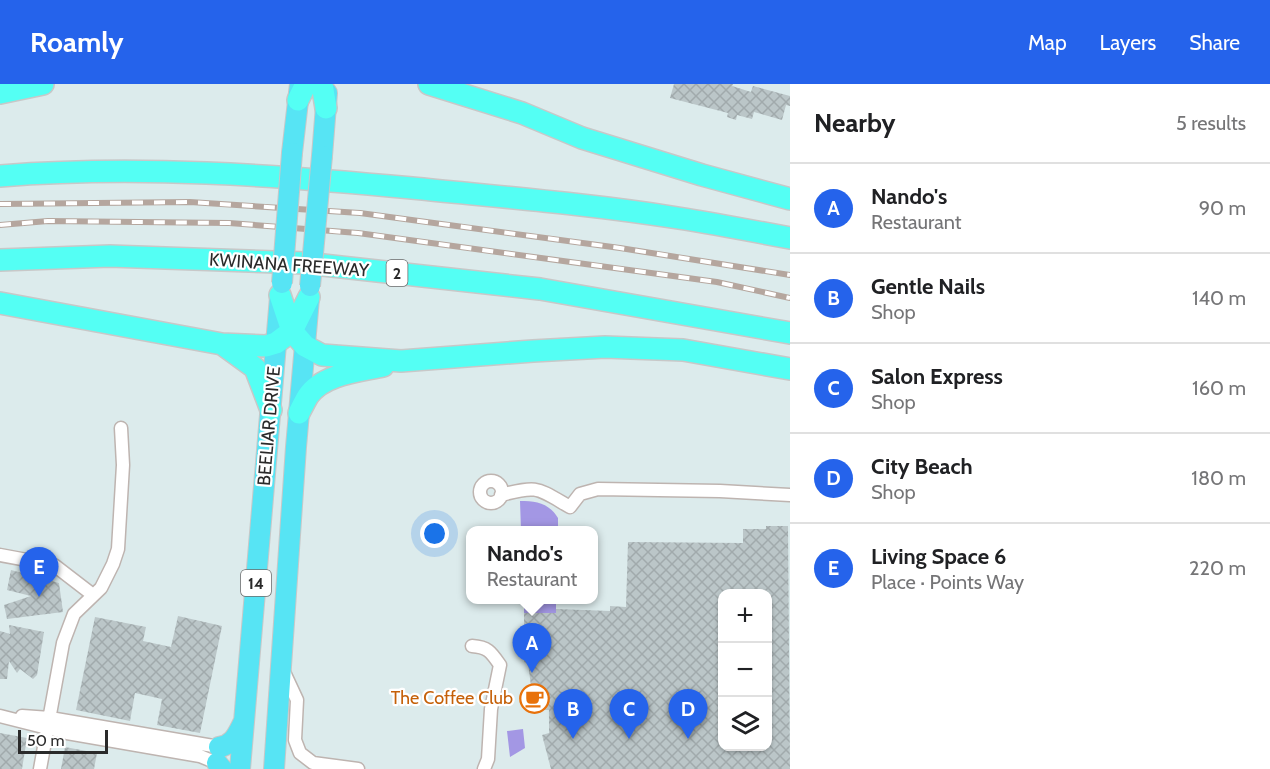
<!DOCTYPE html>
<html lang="en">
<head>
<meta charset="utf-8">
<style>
  body { margin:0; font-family:Cabin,sans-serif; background:#f2f2f2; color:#202124 }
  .controls { position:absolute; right:18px; bottom:18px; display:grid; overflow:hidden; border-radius:12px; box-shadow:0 2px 4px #0004 }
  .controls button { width:54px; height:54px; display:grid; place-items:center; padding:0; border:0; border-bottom:2px solid #e0e0e0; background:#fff; color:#202124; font:30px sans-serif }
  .scale { position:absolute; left:18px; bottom:15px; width:90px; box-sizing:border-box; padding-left:6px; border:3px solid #2a2a2a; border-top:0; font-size:16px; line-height:21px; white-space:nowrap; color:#2a2a2a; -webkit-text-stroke:4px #fff; paint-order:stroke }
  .you { position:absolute; left:435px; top:450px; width:21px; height:21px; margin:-15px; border:4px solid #fff; border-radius:50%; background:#1a73e8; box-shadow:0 0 0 9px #1a73e833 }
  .badge { display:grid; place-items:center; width:39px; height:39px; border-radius:50%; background:#2563eb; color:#fff; font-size:20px; font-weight:700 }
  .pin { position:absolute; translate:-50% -50px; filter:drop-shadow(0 2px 3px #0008) }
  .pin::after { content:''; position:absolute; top:32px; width:21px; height:18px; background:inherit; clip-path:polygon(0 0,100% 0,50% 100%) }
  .popup { position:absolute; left:466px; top:442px; width:132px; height:78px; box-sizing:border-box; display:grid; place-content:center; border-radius:12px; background:#fff; filter:drop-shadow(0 2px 4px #0005); font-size:20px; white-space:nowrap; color:#757577 }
  .popup b { font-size:22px; color:#202124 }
  .popup::after { content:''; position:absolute; left:50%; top:100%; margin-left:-12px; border:12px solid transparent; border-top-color:#fff }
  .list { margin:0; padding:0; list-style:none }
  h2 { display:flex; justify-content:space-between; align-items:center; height:78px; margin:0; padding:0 24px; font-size:26px }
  h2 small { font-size:20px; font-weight:400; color:#757577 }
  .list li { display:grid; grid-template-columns:39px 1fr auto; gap:18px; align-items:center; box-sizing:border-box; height:90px; padding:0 24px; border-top:2px solid #e0e0e0 }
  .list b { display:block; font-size:22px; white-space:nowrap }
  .list p { margin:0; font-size:20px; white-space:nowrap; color:#757577 }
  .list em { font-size:20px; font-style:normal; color:#757577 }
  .icon { flex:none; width:33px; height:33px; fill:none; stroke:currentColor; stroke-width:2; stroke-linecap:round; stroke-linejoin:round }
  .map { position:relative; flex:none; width:790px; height:685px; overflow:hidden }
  header { display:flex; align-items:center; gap:36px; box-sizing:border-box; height:84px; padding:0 30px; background:#2563eb; color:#fff }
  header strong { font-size:28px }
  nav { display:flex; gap:33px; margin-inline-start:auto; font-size:21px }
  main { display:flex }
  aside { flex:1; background:#fff }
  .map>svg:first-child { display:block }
  .grass { fill:#a397e4 }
  .building { fill:url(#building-cross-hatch); fill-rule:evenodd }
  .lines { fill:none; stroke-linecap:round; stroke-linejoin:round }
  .minor-casing { stroke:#beb4b0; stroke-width:15 }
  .trunk-casing { stroke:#c8c8c8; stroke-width:22 }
  .motorway-casing { stroke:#c8c8c8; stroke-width:24 }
  .minor { stroke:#fff; stroke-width:12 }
  .trunk { stroke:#57e4f4; stroke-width:20 }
  .motorway { stroke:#54fff4; stroke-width:21 }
  .rail-casing { stroke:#b5a69e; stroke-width:6 }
  .rail { stroke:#fff; stroke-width:4; stroke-dasharray:11; stroke-linecap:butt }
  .trunk-bridge-casing { stroke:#c8c8c8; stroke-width:22; stroke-linecap:butt }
  .trunk-bridge { stroke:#57e4f4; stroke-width:20 }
  .labels { text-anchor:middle; stroke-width:4.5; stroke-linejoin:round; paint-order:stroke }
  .shield { fill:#fff; stroke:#6a6a6a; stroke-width:1.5 }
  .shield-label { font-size:16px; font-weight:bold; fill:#2a2a2a }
  .street-label { font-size:18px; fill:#2a2a2a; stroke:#fff }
  .food-label { font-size:18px; fill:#c56008; stroke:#fff; text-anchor:end }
</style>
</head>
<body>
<header>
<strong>Roamly</strong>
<nav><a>Map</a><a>Layers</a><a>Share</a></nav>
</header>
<main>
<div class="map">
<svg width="790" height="685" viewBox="0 0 790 685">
  <defs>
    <pattern id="building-cross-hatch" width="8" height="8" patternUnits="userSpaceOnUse" patternTransform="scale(1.5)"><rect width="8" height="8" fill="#bbc6c8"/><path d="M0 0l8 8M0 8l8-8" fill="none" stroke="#a1aaac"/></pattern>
  </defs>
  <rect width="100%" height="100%" fill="#dcebec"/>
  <path class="grass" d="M520,417C536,417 549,419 558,434V446H521Z
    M524,516H556V529H524Z
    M523,645L525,664L510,673L507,647Z"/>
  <path class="building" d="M674,0H733L732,2L751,8L753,2L790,12V22L786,21L782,36L754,28L752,35L737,31L736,36L727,33L728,29L670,14Z
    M766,442H788L790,685H551L542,651L549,649V626H534L528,579L524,578V529H556V525L610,527V522L626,523L628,458L743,459V445H766ZM723,510H768V663H723Z
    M11,486L59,499L63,528L7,535L4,521L31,512L7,506Z
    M178,532L222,542L200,649L157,641L162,615L135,609L130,637L76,626L95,533L146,543L143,557L171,563Z
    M9,541L44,548L37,591L33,595L20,585L17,589L9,577L7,595H0V547L10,550Z
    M0,649L27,654L22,685H0Z
    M65,663L97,669L94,685H61Z"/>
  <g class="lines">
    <defs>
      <path id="minor" d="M480 408a11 11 0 1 1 22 0a11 11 0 1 1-22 0Z
        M501,411C538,401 537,404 570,423L580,410L598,405L720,407L790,411
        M0,471L54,481L93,511
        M472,562C488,563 491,568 500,581L491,625L488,675L484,685
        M283,586L297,616L295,656L300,669L313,679L358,685
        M0,632L67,649L200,672L217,679
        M22,632L50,634L219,663
        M40,685L63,559L74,530L101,504L113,480L118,465L123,381L121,344"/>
      <path id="trunk" d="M292,69L300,0
        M322,72L327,9
        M219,663C233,661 237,651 243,639
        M217,679L222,685
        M240,685L280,213
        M274,685L296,363L309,215"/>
      <path id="motorway" d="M322,0L326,24
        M429,0L522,29L582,54L702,91L790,115
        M0,9L43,0
        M298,16L306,0
        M0,92C138,81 275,91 412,104C501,113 590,120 678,134C716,140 753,147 790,154
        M0,176L110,172L305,179L540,205L790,249
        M280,211L292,247L305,262L322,271L401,277L533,267L605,263L683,266L790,285
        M0,219L222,260L266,262L276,259L292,247L309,213
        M222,260L255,284L271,326
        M299,329C302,323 305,317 308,312C323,290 360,287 383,282"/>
    </defs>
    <use href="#minor" class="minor-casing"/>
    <use href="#trunk" class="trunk-casing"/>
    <use href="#motorway" class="motorway-casing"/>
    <use href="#minor" class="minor"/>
    <use href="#trunk" class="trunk"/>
    <use href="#motorway" class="motorway"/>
    <defs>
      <path id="rail" d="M0,120L190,118L360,129L620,164L790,191
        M0,141L48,137L229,139L358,149L717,198L790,214"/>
    </defs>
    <use href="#rail" class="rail-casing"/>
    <use href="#rail" class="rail"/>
    <defs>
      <path id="trunk-bridge" d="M282,199L292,69
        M310,202L322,72"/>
    </defs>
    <use href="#trunk-bridge" class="trunk-bridge-casing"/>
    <use href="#trunk-bridge" class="trunk-bridge"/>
  </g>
  <defs>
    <symbol id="cafe-ring" viewBox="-11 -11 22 22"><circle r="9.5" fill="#fff" stroke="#e8710a" stroke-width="1.5"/><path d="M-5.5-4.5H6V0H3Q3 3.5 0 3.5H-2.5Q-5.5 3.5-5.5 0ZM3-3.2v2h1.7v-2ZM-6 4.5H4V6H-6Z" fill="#e8710a"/></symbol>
  </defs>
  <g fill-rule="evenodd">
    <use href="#cafe-ring" x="518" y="598" width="33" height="33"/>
  </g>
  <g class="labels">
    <g class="shield">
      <rect x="386.5" y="176" width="21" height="26" rx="4.5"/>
      <rect x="241" y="486" width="30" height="26" rx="4.5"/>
    </g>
    <g class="shield-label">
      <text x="397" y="195">2</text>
      <text x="256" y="505">14</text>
    </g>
    <g class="street-label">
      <text transform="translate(289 181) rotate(4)" y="6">KWINANA FREEWAY</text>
      <text transform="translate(269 342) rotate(-85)" y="6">BEELIAR DRIVE</text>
    </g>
    <g class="food-label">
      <text x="513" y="620">The Coffee Club</text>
    </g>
  </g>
</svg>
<div class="controls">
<button>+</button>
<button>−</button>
<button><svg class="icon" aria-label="layers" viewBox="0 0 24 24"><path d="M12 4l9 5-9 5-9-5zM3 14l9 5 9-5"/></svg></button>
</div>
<div class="scale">50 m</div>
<div class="you"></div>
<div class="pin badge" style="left:532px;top:589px">A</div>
<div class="popup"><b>Nando's</b>Restaurant</div>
<div class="pin badge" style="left:573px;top:655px">B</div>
<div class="pin badge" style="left:629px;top:655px">C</div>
<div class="pin badge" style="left:688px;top:655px">D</div>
<div class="pin badge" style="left:39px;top:513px">E</div>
</div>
<aside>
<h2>Nearby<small>5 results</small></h2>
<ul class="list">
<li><span class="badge">A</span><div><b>Nando's</b><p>Restaurant</p></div><em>90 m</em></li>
<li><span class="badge">B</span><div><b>Gentle Nails</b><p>Shop</p></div><em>140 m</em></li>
<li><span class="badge">C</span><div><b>Salon Express</b><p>Shop</p></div><em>160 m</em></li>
<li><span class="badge">D</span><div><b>City Beach</b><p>Shop</p></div><em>180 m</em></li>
<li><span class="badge">E</span><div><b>Living Space 6</b><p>Place · Points Way</p></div><em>220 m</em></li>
</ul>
</aside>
</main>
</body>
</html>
